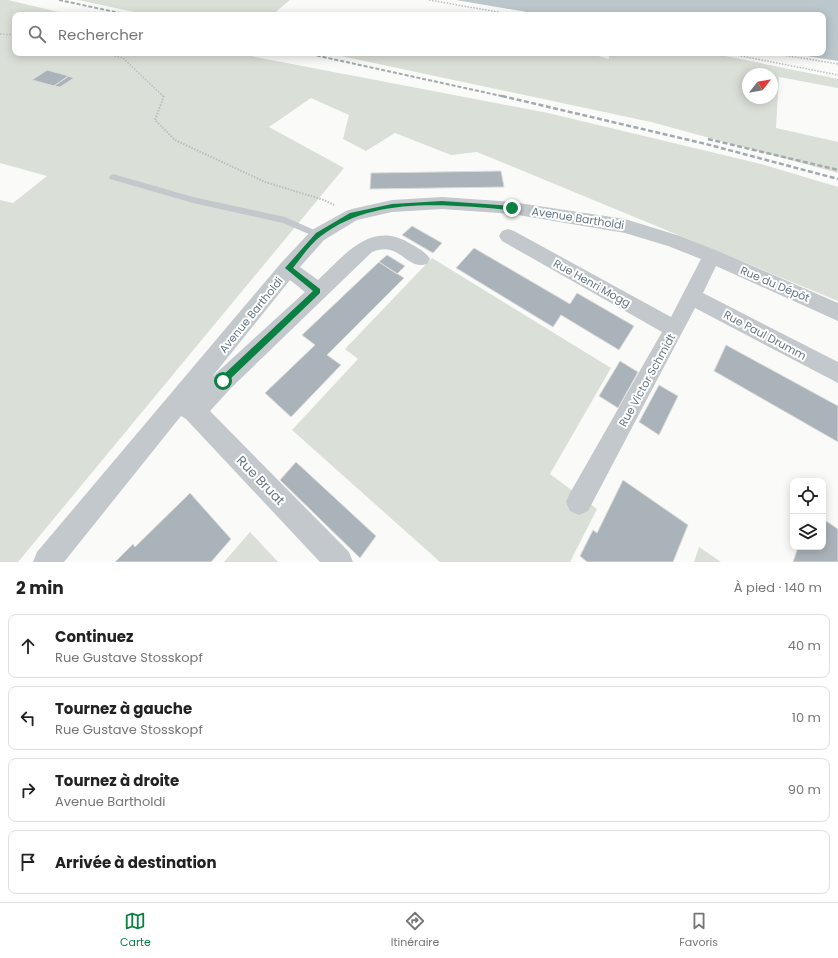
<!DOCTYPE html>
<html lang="fr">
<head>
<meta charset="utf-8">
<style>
  body { margin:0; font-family:Poppins,sans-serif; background:#f2f2f2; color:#222 }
  .controls { position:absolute; right:12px; bottom:12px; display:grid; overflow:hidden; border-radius:8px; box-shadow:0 2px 10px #0003 }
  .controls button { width:36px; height:36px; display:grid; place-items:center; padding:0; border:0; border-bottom:1px solid #e0e0e0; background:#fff; color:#222; font:20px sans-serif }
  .compass { position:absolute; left:742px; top:68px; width:36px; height:36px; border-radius:50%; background:#fff; box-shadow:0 2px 10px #0003; rotate:59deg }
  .stop { position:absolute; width:12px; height:12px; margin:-9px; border:3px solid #0b8043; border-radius:50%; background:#fff }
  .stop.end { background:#0b8043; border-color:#fff; box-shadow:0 1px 4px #0008 }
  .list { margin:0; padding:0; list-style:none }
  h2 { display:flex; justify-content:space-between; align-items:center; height:52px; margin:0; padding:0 16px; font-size:17px }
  h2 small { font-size:13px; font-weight:400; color:#767676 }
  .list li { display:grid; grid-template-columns:26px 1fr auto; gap:12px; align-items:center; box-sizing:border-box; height:64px; margin:0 8px 8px; padding:0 8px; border:1px solid #e0e0e0; border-radius:8px }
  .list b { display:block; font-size:15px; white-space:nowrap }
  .list p { margin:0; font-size:13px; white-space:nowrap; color:#767676 }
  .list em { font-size:13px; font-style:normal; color:#767676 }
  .icon { flex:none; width:22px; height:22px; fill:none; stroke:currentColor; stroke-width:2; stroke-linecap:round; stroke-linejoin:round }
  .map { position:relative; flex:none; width:838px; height:562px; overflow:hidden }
  .search { position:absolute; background:#fff; box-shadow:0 2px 10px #0003; left:12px; right:12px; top:12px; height:44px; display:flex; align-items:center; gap:10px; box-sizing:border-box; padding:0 14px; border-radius:8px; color:#767676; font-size:15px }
  .sheet { height:340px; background:#fff }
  nav { display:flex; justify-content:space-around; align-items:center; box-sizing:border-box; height:56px; border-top:1px solid #e0e0e0; background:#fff; font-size:11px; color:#767676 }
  nav a { display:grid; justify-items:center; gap:2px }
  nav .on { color:#0b8043 }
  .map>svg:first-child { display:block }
  .green { fill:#dadfd7; fill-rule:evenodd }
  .water { fill:#bbc7cb }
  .building { fill:#aab3b9; stroke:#dcdcda }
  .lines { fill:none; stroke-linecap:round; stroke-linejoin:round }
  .path-far1 { stroke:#bbbfc2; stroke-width:1.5; stroke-dasharray:1.5 1.5; stroke-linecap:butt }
  .path { stroke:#bbbfc2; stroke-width:2; stroke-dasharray:1.5 1.5; stroke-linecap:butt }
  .service { fill:#c3c8cc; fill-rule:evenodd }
  .minor { fill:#c3c8cc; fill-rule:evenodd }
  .rail-far1 { stroke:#a2aab0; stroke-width:2; stroke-dasharray:4 2; stroke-linecap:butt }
  .rail { stroke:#a2aab0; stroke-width:2.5; stroke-dasharray:5 2.5; stroke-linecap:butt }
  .route { fill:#0b8043 }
  .labels { text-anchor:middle; stroke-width:4; stroke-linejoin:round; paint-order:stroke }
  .street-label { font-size:11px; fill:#657683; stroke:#fff }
  .near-street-label { font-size:13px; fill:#657683; stroke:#fff }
</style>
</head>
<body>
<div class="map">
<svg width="838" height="562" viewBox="0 0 838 562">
  <rect width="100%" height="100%" fill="#fafaf8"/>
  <path class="green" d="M0,0H8L71,15H15V53H235L548,113L761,164L838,187V301L477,152L451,155L395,133L366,151L343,139L349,115L311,98L269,127L344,168L18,562H0V200L13,203L47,176L0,163Z
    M78,0H290L272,15H148Z
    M327,53H588L609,59V53H711L838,79V88L779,77L776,128L838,142V173L651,122ZM748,74H772V98H748Z
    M432,258L611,368L550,474L597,509L570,562H440L292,430L358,359L345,349Z
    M250,532L278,562H224Z
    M699,547L721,562H694Z"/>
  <path class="water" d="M456,0H838V61L788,53H823V15H544Z"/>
  <path class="building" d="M47,70L69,76L54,86L32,80Z
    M68,76L74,78L60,87L54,86Z
    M501,171L504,187L370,189L371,173Z
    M412,226L442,243L433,253L402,235Z
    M474,248L570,304L577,293L634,326L619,350L561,315L553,327L456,268Z
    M387,255L405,266L397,274L379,262Z
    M379,262L404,278L327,355L341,365L291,417L265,393L315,345L302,335Z
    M726,345L838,406V442L714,371Z
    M620,361L638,372L618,408L599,396Z
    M659,385L678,396L659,435L639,422Z
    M296,462L376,536L360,558L280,480Z
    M623,480L688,525L673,562H587L580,556L593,530L597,533Z
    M190,493L231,539L211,562H115L133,544L135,547Z
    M823,519L838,529V562H793L798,547H823Z"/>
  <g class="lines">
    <path class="path-far1" d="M429,0L515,15
      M0,34L15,35
      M103,53L123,58L164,97
      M726,53L838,75
      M771,53L838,64"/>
    <path class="path" d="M164,96L155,120L175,140L265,182L324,200L334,205"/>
    <path class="service" d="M113,174L193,197L285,217L321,233L322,235L318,238L283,223L193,203L110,179L109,177Z"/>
    <path class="minor" d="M442,197L512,202L625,219L680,236L718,251L838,303V321L716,266L703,293L838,362V383L695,308L588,511L579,515L570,511L566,502L570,493L662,332L502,241L499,236L502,231L508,229L514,231L671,317L701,259L668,246L625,233L512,214L442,209L392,212L357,220L324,240L300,267L318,280C345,255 371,219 411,244C418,248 426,252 430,259L427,264C406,271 400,240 372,252L231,388L210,411L349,552L353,562H320L186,419L181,416L64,562H33L37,552L281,263L312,230L346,211L352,209L392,200ZM290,280L305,292L212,377Z"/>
    <path class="rail-far1" d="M59,0L129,15
      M305,53L506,97"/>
    <path class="rail" d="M502,96L706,144L838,179
      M708,139L838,170"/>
  </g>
  <path class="route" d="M442,201L512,206L515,208L512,210C450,205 374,195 321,236C310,244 301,258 293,268L320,289V293L226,383H220V378L313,291L285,268L316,233L350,213L392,204Z"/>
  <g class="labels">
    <g class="street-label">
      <text transform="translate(578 218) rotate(9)" y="4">Avenue Bartholdi</text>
      <text transform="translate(592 283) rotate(29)" y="4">Rue Henri Mogg</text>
      <text transform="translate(775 284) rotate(23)" y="4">Rue du Dépôt</text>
      <text transform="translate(251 315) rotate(-51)" y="4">Avenue Bartholdi</text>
      <text transform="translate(765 335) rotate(28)" y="4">Rue Paul Drumm</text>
      <text transform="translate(647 380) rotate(-61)" y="4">Rue Victor Schmidt</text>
    </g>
    <g class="near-street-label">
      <text transform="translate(261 480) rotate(46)" y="5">Rue Bruat</text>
    </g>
  </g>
</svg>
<div class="controls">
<button><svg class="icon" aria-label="locate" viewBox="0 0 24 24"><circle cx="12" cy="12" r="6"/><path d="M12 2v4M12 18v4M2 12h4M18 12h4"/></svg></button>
<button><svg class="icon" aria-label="layers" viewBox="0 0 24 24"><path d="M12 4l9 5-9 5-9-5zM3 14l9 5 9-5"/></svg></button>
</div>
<svg class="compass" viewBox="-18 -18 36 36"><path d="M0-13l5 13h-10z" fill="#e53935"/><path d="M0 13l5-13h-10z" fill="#767676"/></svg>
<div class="stop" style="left:223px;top:381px"></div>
<div class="stop end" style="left:512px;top:208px"></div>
<div class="search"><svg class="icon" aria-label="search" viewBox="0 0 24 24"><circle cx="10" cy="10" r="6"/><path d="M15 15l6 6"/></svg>Rechercher</div>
</div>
<section class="sheet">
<h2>2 min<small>À pied · 140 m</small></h2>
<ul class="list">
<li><svg class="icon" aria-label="ahead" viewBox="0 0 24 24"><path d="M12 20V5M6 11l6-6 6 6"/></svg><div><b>Continuez</b><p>Rue Gustave Stosskopf</p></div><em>40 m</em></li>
<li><svg class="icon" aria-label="left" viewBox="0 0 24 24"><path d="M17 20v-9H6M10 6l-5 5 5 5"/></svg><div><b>Tournez à gauche</b><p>Rue Gustave Stosskopf</p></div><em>10 m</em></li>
<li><svg class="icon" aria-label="right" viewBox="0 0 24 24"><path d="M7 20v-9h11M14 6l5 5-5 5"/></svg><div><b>Tournez à droite</b><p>Avenue Bartholdi</p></div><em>90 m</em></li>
<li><svg class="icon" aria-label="arrive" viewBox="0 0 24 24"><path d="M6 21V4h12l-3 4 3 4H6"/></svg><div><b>Arrivée à destination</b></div></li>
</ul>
</section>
<nav>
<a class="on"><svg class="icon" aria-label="map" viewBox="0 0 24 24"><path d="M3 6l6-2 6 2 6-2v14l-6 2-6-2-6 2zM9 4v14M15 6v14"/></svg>Carte</a>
<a><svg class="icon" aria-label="directions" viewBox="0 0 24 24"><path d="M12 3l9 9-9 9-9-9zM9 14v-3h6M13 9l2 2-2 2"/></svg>Itinéraire</a>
<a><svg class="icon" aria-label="saved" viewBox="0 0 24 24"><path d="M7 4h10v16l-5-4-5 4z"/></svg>Favoris</a>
</nav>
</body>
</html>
